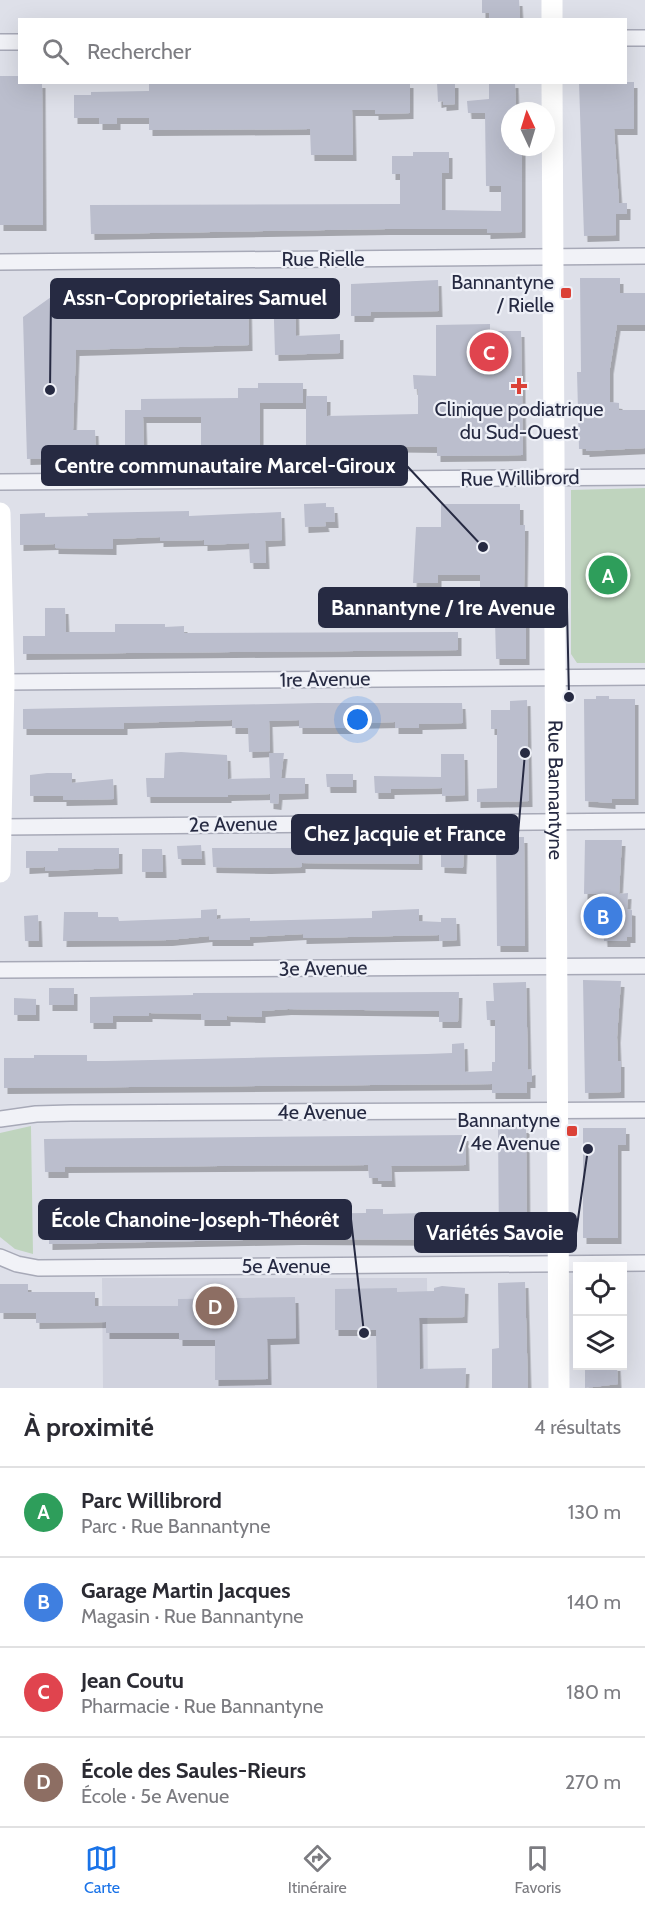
<!DOCTYPE html>
<html lang="fr">
<head>
<meta charset="utf-8">
<style>
  body { margin:0; font-family:Cabin,sans-serif; background:#f7f7f7; color:#2b2b33 }
  .controls { position:absolute; right:18px; bottom:18px; display:grid; overflow:hidden; border-radius:0px; box-shadow:0 6px 24px #0002 }
  .controls button { width:54px; height:54px; display:grid; place-items:center; padding:0; border:0; border-bottom:2px solid #e1e1e2; background:#fff; color:#2b2b33; font:30px sans-serif }
  .compass { position:absolute; left:501px; top:102px; width:54px; height:54px; border-radius:50%; background:#fff; box-shadow:0 6px 24px #0002; rotate:356deg }
  .you { position:absolute; left:358px; top:720px; width:21px; height:21px; margin:-15px; border:4px solid #fff; border-radius:50%; background:#1a73e8; box-shadow:0 0 0 9px #1a73e833 }
  .badge { display:grid; place-items:center; width:39px; height:39px; border-radius:50%; background:#1a73e8; color:#fff; font-size:20px; font-weight:700 }
  .pin { position:absolute; translate:-50% -50%; border:3px solid #fff; box-shadow:0 2px 6px #0006 }
  .list { margin:0; padding:0; list-style:none }
  h2 { display:flex; justify-content:space-between; align-items:center; height:78px; margin:0; padding:0 24px; font-size:26px }
  h2 small { font-size:20px; font-weight:400; color:#7c7c81 }
  .list li { display:grid; grid-template-columns:39px 1fr auto; gap:18px; align-items:center; box-sizing:border-box; height:90px; padding:0 24px; border-top:2px solid #e1e1e2 }
  .list b { display:block; font-size:22px; white-space:nowrap }
  .list p { margin:0; font-size:20px; white-space:nowrap; color:#7c7c81 }
  .list em { font-size:20px; font-style:normal; color:#7c7c81 }
  .icon { flex:none; width:33px; height:33px; fill:none; stroke:currentColor; stroke-width:2; stroke-linecap:round; stroke-linejoin:round }
  .map { position:relative; flex:none; width:645px; height:1388px; overflow:hidden }
  .search { position:absolute; background:#fff; box-shadow:0 6px 24px #0002; left:18px; right:18px; top:18px; height:66px; display:flex; align-items:center; gap:15px; box-sizing:border-box; padding:0 21px; border-radius:0px; color:#7c7c81; font-size:22px }
  .sheet { height:438px; background:#fff }
  nav { display:flex; justify-content:space-around; align-items:center; box-sizing:border-box; height:84px; border-top:2px solid #e1e1e2; background:#fff; font-size:16px; color:#7c7c81 }
  nav a { display:grid; justify-items:center; gap:3px }
  nav .on { color:#1a73e8 }
  .map>svg:first-child { display:block }
  .built { fill:#d0d2de }
  .green { fill:#bfd4be }
  .building { fill:#bbbecd; filter:url(#shadow) }
  .lines { fill:none; stroke-linecap:round; stroke-linejoin:round }
  .street-casing { stroke:#a7a9b7; stroke-width:18 }
  .street { stroke:#f1f2f7; stroke-width:15 }
  .secondary { stroke:#fff; stroke-width:21 }
  .poi-dot { fill:#db4137; stroke:#eef0f7; stroke-width:2 }
  .labels { text-anchor:middle; stroke-width:4.5; stroke-linejoin:round; paint-order:stroke }
  .street-label { font-size:20px; fill:#262a42; stroke:#eef0f7 }
  .poi-label { font-size:20px; fill:#262a42; stroke:#eef0f7; text-anchor:end }
  .leader { fill:none; stroke:#262a42; stroke-width:2 }
  .callout-dot { fill:#262a42; stroke:#eef0f7; stroke-width:2 }
  .callout { fill:#262a42; stroke:#262a42; stroke-width:2 }
  .callout-label { font-size:21px; text-anchor:middle; font-weight:bold; fill:#fff }
</style>
</head>
<body>
<div class="map">
<svg width="645" height="1388" viewBox="0 0 645 1388">
  <defs>
    <filter id="shadow"><feDropShadow dx="3.5" dy="6" stdDeviation="0" flood-color="#0004"/></filter>
  </defs>
  <rect width="100%" height="100%" fill="#dee0e9"/>
  <path class="built" d="M102,1278H427L428,1388H103Z"/>
  <path class="green" d="M645,488V663H577L571,654V490Z
    M31,1126V1128L33,1254L15,1249L0,1237V1133Z"/>
  <path class="building" d="M482,0H519L520,18H489V13H482Z
    M0,76H20V82H42L43,225H0Z
    M410,82V113L375,114V110H352L353,155H311L310,129L149,130V118H117V124H99V118H74V95H91V92L149,91V84Z
    M437,82H455V104L443,105V101L438,102Z
    M489,82H515L516,111H510V147H522V232L487,233V229H386L91,234L90,205L400,204V174H392V156H413V152H449V173H442V210L501,211V186H486L485,113H468L467,101L489,99Z
    M579,82H634V129H614L619,203H627V214H616V235L584,236Z
    M580,278H620V293H645V325H617L610,368V402L619,403V410H645V448L586,451V449H579L577,372H581Z
    M438,280L439,311L371,312L370,316H351V284Z
    M273,287H295L296,336L340,334V353L275,355Z
    M248,293L249,345L76,350L73,430H95L96,457L27,459L23,317L51,297Z
    M490,324V331H521L523,455L437,456V447L359,446L327,447V451H306V396H327V416L418,414V389H414L413,375L436,376V325Z
    M258,383H303V403H260V451L201,450V417H143L144,452H125V410H141V399L238,398V388H258Z
    M326,503V507H334L335,522H325L326,526L305,527L304,504Z
    M441,504H520V525H525L524,591L480,592V575H438V583H413L416,527H441Z
    M189,511V516L281,512L282,540L265,541L266,563H250L249,543L204,545V540L160,541V537L113,539V549L55,548V544L20,545V514L45,513V517L88,516L87,513Z
    M45,608H65L66,632H115V624H165V627L184,626V633L458,632V650L23,654V636H45Z
    M495,620H526V659H496Z
    M596,696H609V699H635V799H612V803L585,801L584,699H596Z
    M527,700L529,801L477,802V789L497,788V729H491V710H510V701Z
    M318,703H462L463,723L419,724V728H395V722L350,723V728H299V720L269,721L270,751L249,752L248,728H232V720L124,723V729H23V709Z
    M181,752L227,755L228,779L270,778L269,753H284L281,778H305V793L279,794L278,804L270,803V794L228,795V797H147L146,778H164L165,753Z
    M441,754H464L465,795L442,796V788L391,789V793H375L374,776L441,777Z
    M47,773H72V783L113,779L114,799L63,800V796H30V775Z
    M326,774H353V787H327Z
    M496,837H524L525,946H497Z
    M585,840H622L619,894L628,893L627,909L632,910V937H627V941H604L601,894H584Z
    M201,845L202,859H178L177,846Z
    M317,845L419,847V864L302,863V867L268,868L213,867L212,848H317Z
    M441,845L464,846L463,868L441,867Z
    M58,848H119V868L45,871V867L26,868V851H58Z
    M142,849H162L163,872H142Z
    M217,909V919L250,918V921L372,918V911L419,909V921L441,922V918H456L457,940L439,941V935L303,938V934L250,937V940H209V936L169,940L63,941L64,912H98V917H118L119,921L201,918V910Z
    M38,915L39,941H25L24,916Z
    M583,980L621,981L617,1037L618,1061H621V1092L585,1093Z
    M526,982L528,1070L532,1069V1082H527V1093H492V1084L4,1088V1058H34V1055H87V1061H105L427,1054L452,1053V1044L464,1043L465,1072L492,1071V1062H495V1020H487L486,1001H494L493,983Z
    M49,988H74V1005H49Z
    M459,992L458,1022H439V1011L288,1009L262,1011V1017L227,1016V1020H201V1014L149,1013V1016H113V1023H90V997L193,995V993Z
    M14,998L36,999V1015H14Z
    M498,1127H526L527,1247H499Z
    M583,1128H626V1145H618V1238H583Z
    M465,1135L466,1165L391,1166L392,1181H378V1178H369L368,1165L65,1167V1172H45L44,1139Z
    M96,1201L98,1213L196,1212V1220L221,1219V1211H256V1213L275,1214L366,1213V1209H383V1214L467,1212L468,1240L298,1239L49,1244V1213H75V1202Z
    M525,1282L528,1388H492V1349L499,1348L498,1283Z
    M0,1284H28V1292H95V1306H178V1299L295,1297L296,1338L267,1339L268,1379L215,1380V1340H179V1333H106V1322L36,1323V1313H0Z
    M442,1286L465,1288L464,1317L419,1318L420,1369L466,1368L465,1388H377L376,1330H335V1289L397,1288V1292L434,1291V1288Z
    M585,1365H617L618,1384L585,1388Z"/>
  <g class="lines">
    <defs>
      <path id="street" d="M626,38H645
        M0,42H20
        M0,262L645,256
        M0,482L645,477
        M4,682L645,677
        M2,827L645,821
        M0,970L645,966
        M0,1119L36,1114L71,1113L645,1110
        M0,1257L17,1264L38,1268L645,1263"/>
    </defs>
    <use href="#street" class="street-casing"/>
    <use href="#street" class="street"/>
    <g class="secondary">
      <path d="M552,0V20"/>
      <path id="s1" d="M552,82L559,1388"/>
      <path d="M0,513L4,682L0,872"/>
    </g>
  </g>
  <g class="poi-dot">
    <rect x="560" y="287" width="12" height="12" rx="3"/>
    <path d="M516 377h6v6h6v6h-6v6h-6v-6h-6v-6h6z"/>
    <rect x="566" y="1125" width="12" height="12" rx="3"/>
  </g>
  <g class="labels">
    <g class="street-label">
      <text x="323" y="266">Rue Rielle</text>
      <text transform="translate(520 478) rotate(-1)" y="7">Rue Willibrord</text>
      <text transform="translate(325 679) rotate(-1)" y="7">1re Avenue</text>
      <text dy="7" stroke="none"><textPath href="#s1" startOffset="708">Rue Bannantyne</textPath></text>
      <text transform="translate(233 824) rotate(-1)" y="7">2e Avenue</text>
      <text transform="translate(323 968) rotate(-1)" y="7">3e Avenue</text>
      <text x="322" y="1119">4e Avenue</text>
      <text x="286" y="1273">5e Avenue</text>
    </g>
    <g class="poi-label">
      <text x="554" y="289">Bannantyne<tspan x="554" dy="23">/ Rielle</tspan></text>
      <text x="519" y="416" text-anchor="middle">Clinique podiatrique<tspan x="519" dy="23">du Sud-Ouest</tspan></text>
      <text x="560" y="1127">Bannantyne<tspan x="560" dy="23">/ 4e Avenue</tspan></text>
    </g>
  </g>
  <path class="leader" d="M50 390L51 298M483 547L407 466M569 697L567 607M525 753L518 834M364 1333L351 1219M588 1149L576 1233"/>
  <g class="callout-dot">
    <circle cx="50" cy="390" r="6"/>
    <circle cx="483" cy="547" r="6"/>
    <circle cx="569" cy="697" r="6"/>
    <circle cx="525" cy="753" r="6"/>
    <circle cx="364" cy="1333" r="6"/>
    <circle cx="588" cy="1149" r="6"/>
  </g>
  <g class="callout">
    <rect x="51" y="279" width="288" height="39" rx="6"/>
    <rect x="42" y="446" width="365" height="39" rx="6"/>
    <rect x="319" y="588" width="248" height="39" rx="6"/>
    <rect x="292" y="815" width="226" height="39" rx="6"/>
    <rect x="39" y="1200" width="312" height="39" rx="6"/>
    <rect x="415" y="1213" width="161" height="39" rx="6"/>
  </g>
  <g class="callout-label">
    <text x="195" y="305">Assn-Coproprietaires Samuel</text>
    <text x="225" y="473">Centre communautaire Marcel-Giroux</text>
    <text x="443" y="615">Bannantyne / 1re Avenue</text>
    <text x="405" y="841">Chez Jacquie et France</text>
    <text x="195" y="1227">École Chanoine-Joseph-Théorêt</text>
    <text x="495" y="1240">Variétés Savoie</text>
  </g>
</svg>
<div class="controls">
<button><svg class="icon" aria-label="locate" viewBox="0 0 24 24"><circle cx="12" cy="12" r="6"/><path d="M12 2v4M12 18v4M2 12h4M18 12h4"/></svg></button>
<button><svg class="icon" aria-label="layers" viewBox="0 0 24 24"><path d="M12 4l9 5-9 5-9-5zM3 14l9 5 9-5"/></svg></button>
</div>
<svg class="compass" viewBox="-18 -18 36 36"><path d="M0-13l5 13h-10z" fill="#e53935"/><path d="M0 13l5-13h-10z" fill="#7c7c81"/></svg>
<div class="you"></div>
<div class="pin badge" style="left:608px;top:575px;background:#2e9e5b">A</div>
<div class="pin badge" style="left:603px;top:916px;background:#3f7fe0">B</div>
<div class="pin badge" style="left:489px;top:352px;background:#e0444e">C</div>
<div class="pin badge" style="left:215px;top:1306px;background:#8d6e63">D</div>
<div class="search"><svg class="icon" aria-label="search" viewBox="0 0 24 24"><circle cx="10" cy="10" r="6"/><path d="M15 15l6 6"/></svg>Rechercher</div>
</div>
<section class="sheet">
<h2>À proximité<small>4 résultats</small></h2>
<ul class="list">
<li><span class="badge" style="background:#2e9e5b">A</span><div><b>Parc Willibrord</b><p>Parc · Rue Bannantyne</p></div><em>130 m</em></li>
<li><span class="badge" style="background:#3f7fe0">B</span><div><b>Garage Martin Jacques</b><p>Magasin · Rue Bannantyne</p></div><em>140 m</em></li>
<li><span class="badge" style="background:#e0444e">C</span><div><b>Jean Coutu</b><p>Pharmacie · Rue Bannantyne</p></div><em>180 m</em></li>
<li><span class="badge" style="background:#8d6e63">D</span><div><b>École des Saules-Rieurs</b><p>École · 5e Avenue</p></div><em>270 m</em></li>
</ul>
</section>
<nav>
<a class="on"><svg class="icon" aria-label="map" viewBox="0 0 24 24"><path d="M3 6l6-2 6 2 6-2v14l-6 2-6-2-6 2zM9 4v14M15 6v14"/></svg>Carte</a>
<a><svg class="icon" aria-label="directions" viewBox="0 0 24 24"><path d="M12 3l9 9-9 9-9-9zM9 14v-3h6M13 9l2 2-2 2"/></svg>Itinéraire</a>
<a><svg class="icon" aria-label="saved" viewBox="0 0 24 24"><path d="M7 4h10v16l-5-4-5 4z"/></svg>Favoris</a>
</nav>
</body>
</html>
